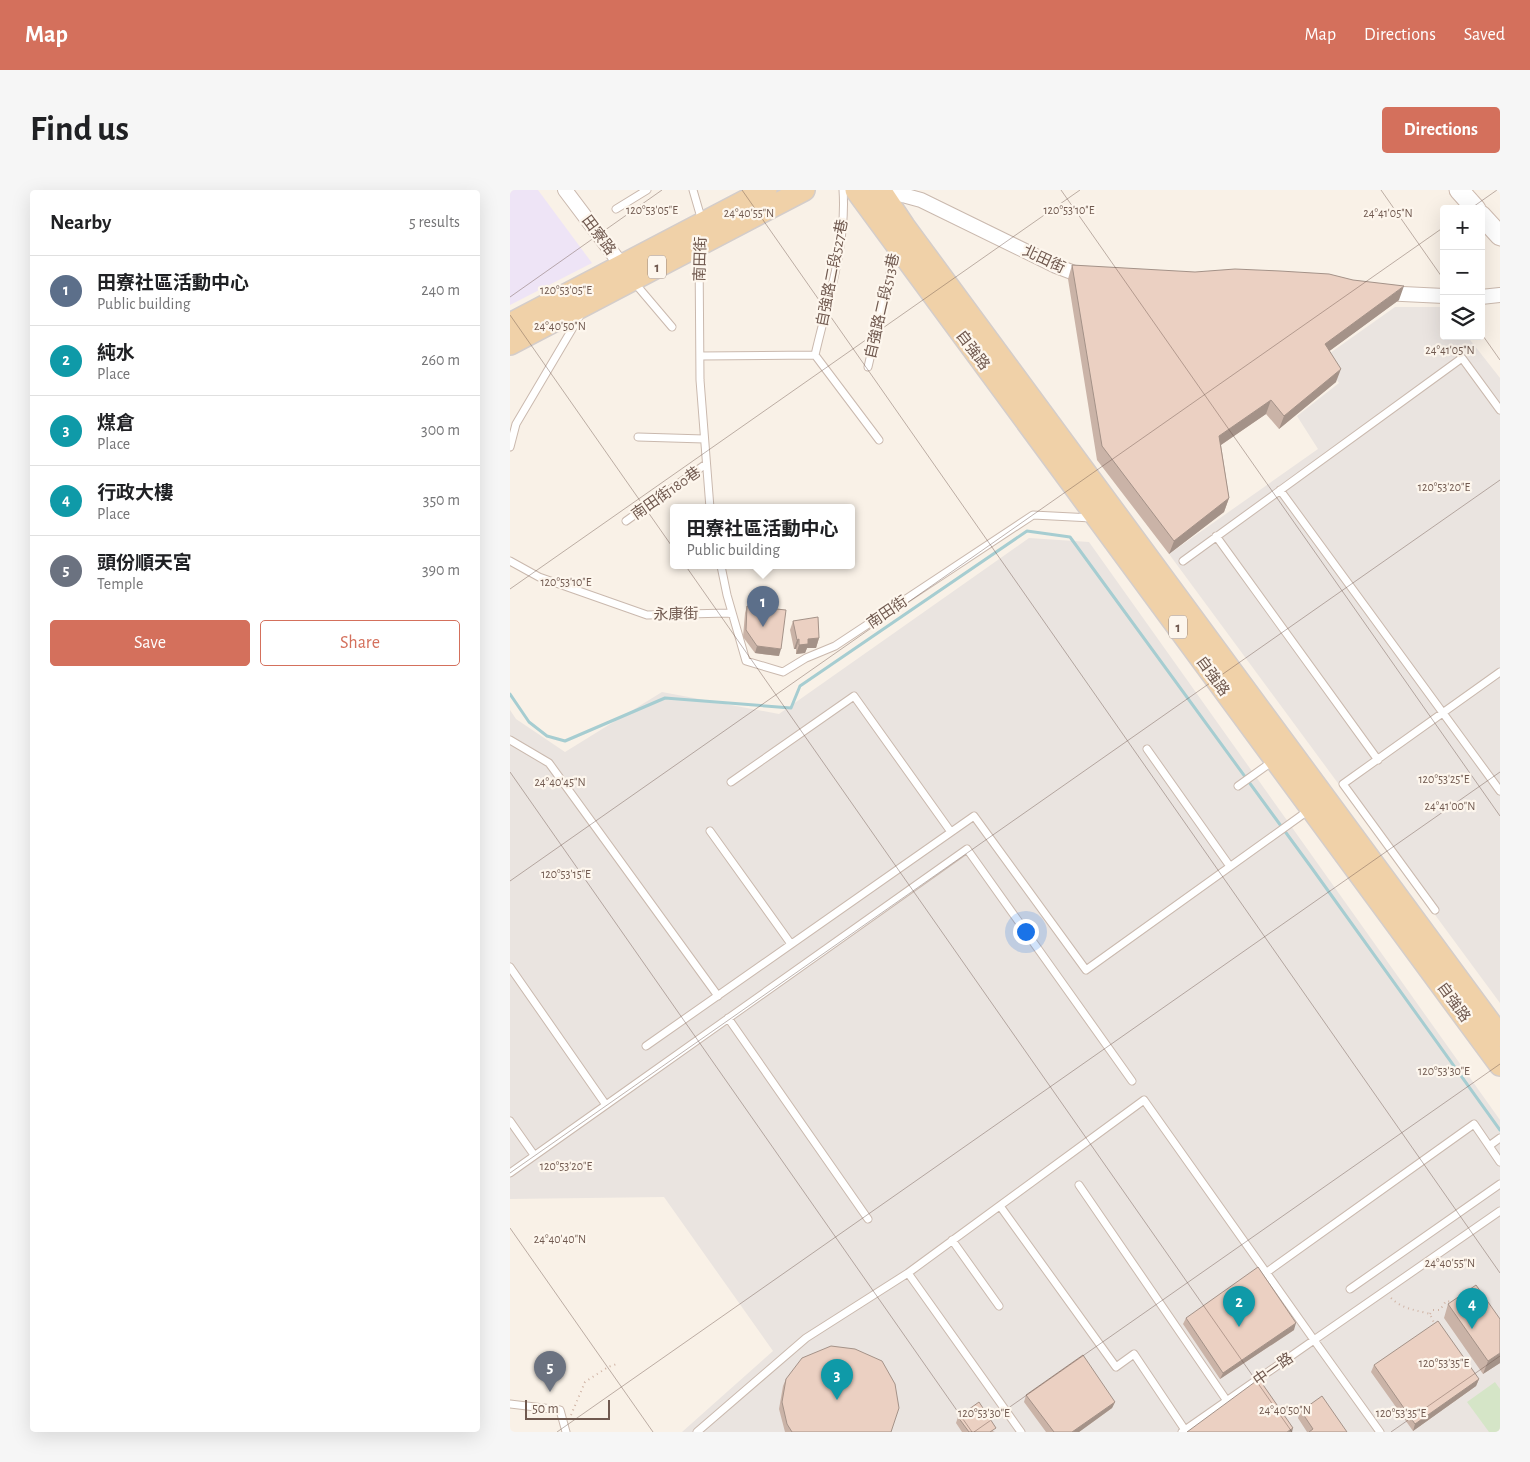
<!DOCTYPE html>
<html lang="en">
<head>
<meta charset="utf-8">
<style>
  body { margin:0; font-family:"Alegreya Sans","Noto Sans TC",sans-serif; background:#f6f6f6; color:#202124 }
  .controls { position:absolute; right:15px; top:15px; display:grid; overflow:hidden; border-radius:5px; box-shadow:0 5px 20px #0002 }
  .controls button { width:45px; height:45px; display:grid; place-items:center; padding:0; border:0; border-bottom:1px solid #e0e0e0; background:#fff; color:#202124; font:25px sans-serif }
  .scale { position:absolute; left:15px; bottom:12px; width:85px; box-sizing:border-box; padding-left:5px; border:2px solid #70594f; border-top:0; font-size:14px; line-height:18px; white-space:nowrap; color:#70594f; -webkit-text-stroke:4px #fdf6ed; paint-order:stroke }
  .you { position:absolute; left:515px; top:741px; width:18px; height:18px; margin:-12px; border:4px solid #fff; border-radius:50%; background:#1a73e8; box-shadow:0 0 0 8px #1a73e833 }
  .badge { display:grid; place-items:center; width:32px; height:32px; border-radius:50%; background:#d4705c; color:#fff; font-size:16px; font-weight:700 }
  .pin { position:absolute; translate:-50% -41px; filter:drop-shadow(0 1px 2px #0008) }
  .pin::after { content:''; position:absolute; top:26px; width:18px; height:15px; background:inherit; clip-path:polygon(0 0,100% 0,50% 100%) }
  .popup { position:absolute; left:160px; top:314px; width:185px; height:65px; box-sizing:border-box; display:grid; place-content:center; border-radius:5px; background:#fff; filter:drop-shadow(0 1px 4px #0005); font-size:16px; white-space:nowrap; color:#757577 }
  .popup b { font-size:19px; color:#202124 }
  .popup::after { content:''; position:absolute; left:50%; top:100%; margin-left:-10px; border:10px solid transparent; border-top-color:#fff }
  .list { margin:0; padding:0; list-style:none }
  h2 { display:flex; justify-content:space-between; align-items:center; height:65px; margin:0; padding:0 20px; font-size:21px }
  h2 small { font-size:16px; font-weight:400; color:#757577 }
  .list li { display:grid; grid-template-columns:32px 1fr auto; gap:15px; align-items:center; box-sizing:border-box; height:70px; padding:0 20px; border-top:1px solid #e0e0e0 }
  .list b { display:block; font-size:19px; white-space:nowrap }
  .list p { margin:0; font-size:16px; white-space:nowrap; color:#757577 }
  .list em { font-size:16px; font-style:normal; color:#757577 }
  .actions { display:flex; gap:10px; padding:15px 20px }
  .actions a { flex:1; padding:11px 0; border:1px solid #d4705c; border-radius:5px; text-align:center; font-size:18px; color:#d4705c }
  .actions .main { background:#d4705c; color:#fff }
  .icon { flex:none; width:28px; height:28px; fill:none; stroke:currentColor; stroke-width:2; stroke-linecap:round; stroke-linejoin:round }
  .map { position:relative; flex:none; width:990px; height:1242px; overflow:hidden; border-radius:5px }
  header { display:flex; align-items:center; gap:30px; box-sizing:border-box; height:70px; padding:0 25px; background:#d4705c; color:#fff }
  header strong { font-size:24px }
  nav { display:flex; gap:28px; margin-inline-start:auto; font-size:18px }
  .intro { display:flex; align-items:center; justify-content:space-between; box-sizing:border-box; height:120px; padding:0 30px }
  h1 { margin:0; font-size:35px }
  .button { padding:12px 22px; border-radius:5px; background:#d4705c; color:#fff; font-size:18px; font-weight:700 }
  main { display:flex; gap:30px; padding:0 30px }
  aside { flex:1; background:#fff; border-radius:5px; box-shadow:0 5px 20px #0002 }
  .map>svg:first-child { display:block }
  .industrial { fill:#eae4e0 }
  .education { fill:#eee4f6 }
  .green { fill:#d5e5c7 }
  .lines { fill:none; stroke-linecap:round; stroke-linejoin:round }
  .stream { stroke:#a6cdd1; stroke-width:3 }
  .service-casing { stroke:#cab9ae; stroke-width:9 }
  .minor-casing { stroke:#cab9ae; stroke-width:16 }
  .secondary-casing { stroke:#cebbaf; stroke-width:21 }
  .primary-casing { stroke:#d4cdca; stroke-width:24 }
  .path { stroke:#d0b4a5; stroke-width:2; stroke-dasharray:1 4; stroke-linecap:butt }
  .service { stroke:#fff; stroke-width:7 }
  .minor { stroke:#fff; stroke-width:14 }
  .secondary { stroke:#fff; stroke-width:19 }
  .primary { stroke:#f0d1a8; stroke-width:21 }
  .wall { fill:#cab3a7 }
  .shaded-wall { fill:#a49288 }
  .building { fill:#ebd0c2; stroke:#a49288 }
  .ticks { fill:none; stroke:#70594f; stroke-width:1; stroke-opacity:0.45 }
  .labels { text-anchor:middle; stroke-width:4.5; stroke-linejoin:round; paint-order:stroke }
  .shield { fill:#fdf6ed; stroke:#9a887e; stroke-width:1 }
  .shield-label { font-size:14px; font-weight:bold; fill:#70594f }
  .street-label { font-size:15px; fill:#70594f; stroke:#fdf6ed }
  .ticks-label { font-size:12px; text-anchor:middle; fill:#70594f; stroke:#fdf6ed; stroke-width:4.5; stroke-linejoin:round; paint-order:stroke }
</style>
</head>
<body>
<header>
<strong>Map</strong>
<nav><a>Map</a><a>Directions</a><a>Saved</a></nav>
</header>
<div class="intro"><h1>Find us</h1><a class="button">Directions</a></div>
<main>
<aside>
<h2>Nearby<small>5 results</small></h2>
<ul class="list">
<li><span class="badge" style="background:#5c6f8a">1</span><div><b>田寮社區活動中心</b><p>Public building</p></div><em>240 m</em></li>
<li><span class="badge" style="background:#0f9aa8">2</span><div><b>純水</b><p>Place</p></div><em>260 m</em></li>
<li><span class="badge" style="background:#0f9aa8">3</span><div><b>煤倉</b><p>Place</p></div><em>300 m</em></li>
<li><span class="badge" style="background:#0f9aa8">4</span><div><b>行政大樓</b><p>Place</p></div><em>350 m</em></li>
<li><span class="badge" style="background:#6b7280">5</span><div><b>頭份順天宮</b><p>Temple</p></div><em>390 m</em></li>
</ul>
<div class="actions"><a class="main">Save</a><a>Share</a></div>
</aside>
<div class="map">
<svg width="990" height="1242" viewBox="0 0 990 1242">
  <rect width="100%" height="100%" fill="#f9f1e7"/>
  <path class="industrial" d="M885,117H934V146H957L990,188V813L659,364L808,259L787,226L829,193L813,168Z
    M519,348L579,352L990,930V1242H172L263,1161L154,1007L0,1009V520L6,529L55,562L152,502L269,524Z"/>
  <path class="education" d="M0,0H28L82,73L0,115Z"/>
  <path class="green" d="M985,1192L990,1199V1242H979L957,1212Z"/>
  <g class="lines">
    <path class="stream" d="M0,504L19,532L37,546L55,551L155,508L281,518L290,496L517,341L560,347L801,677L990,940"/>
    <defs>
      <path id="service" d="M183,0L192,31
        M106,19L137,0
        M189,59L190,190L200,318
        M123,91L162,137
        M305,165C317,113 337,54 333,0
        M305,165L369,250
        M190,166L305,165
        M358,177L385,61
        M128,247L194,249
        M0,257L6,234L71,124
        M770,300L990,601
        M116,331L196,274
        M706,346L868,570
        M0,371L29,387L137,425L218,423L222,424
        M673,371L952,168L990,220
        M211,376L217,405L236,471L273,482L296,468L325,456L523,325L582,328
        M0,550L39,573L208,806
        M637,559L719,675
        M221,592L344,506L441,642
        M728,596L763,571
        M200,641L281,754
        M925,720L833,594L990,482
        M0,777L96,915L457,659L622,891
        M218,828L358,1029
        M136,856L464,626L576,780L799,620
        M0,931L24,965
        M979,956L990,948
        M0,983L96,915
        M569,995L717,1211
        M490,1016L606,1177L624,1164L675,1240
        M442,1050L489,1116
        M757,1082L964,934L990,972
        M840,1099L990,994
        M0,1214L50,1220L56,1242
        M187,1242L296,1148L398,1083
        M511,1242L398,1083L634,910L804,1150L990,1021
        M672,1242L804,1150L870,1242"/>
      <path id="minor" d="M55,0L116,81
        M385,0L389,4L411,10L546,76L567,84L578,85
        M872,103L934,106
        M971,107L990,105"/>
      <path id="secondary" d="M949,0L966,19
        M971,25L990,46"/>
      <path id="primary" d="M346,0L990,875
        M370,0L394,36L990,846
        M0,134L256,0
        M0,154L294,0"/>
    </defs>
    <use href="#service" class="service-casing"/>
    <use href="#minor" class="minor-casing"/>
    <use href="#secondary" class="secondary-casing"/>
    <use href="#primary" class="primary-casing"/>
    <path class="path" d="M881,1108C892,1119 906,1120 920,1124L925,1135
      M920,1124L923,1120H930L936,1111L944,1112
      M61,1225L75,1192L98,1177L107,1174"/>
    <use href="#service" class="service"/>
    <use href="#minor" class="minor"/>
    <use href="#secondary" class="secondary"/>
    <use href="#primary" class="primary"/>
  </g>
  <path class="wall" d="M562,75L889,110L819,161L826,192L769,239L756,224L711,255L719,308L714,322L659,364L587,270L558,89Z
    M237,416L269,466L245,463L233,447L235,423Z
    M283,431L309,448L306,458H297L295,463L286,464V459H284L280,440Z
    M938,1114L990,1173L973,1184L934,1128Z
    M676,1128L784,1140L710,1189L673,1134Z
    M864,1175L969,1189L966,1196L903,1241L861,1182Z
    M276,1189L381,1242H275L269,1219L273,1196Z
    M516,1205L605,1212L602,1218L569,1242H536L514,1212Z
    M791,1221L837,1242H797L788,1228Z
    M448,1227L485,1242H452L446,1233Z"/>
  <path class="shaded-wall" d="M894,96L889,110L810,168L815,154Z
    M831,179L826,192L769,239L774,226Z
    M761,210L756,224L705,259L709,246Z
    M719,308L714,322L659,364L664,351Z
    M309,448L306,458H297L295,463L286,464L289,455L298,449Z
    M289,449L286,459H284L287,450Z
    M247,456L271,459L269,466L245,463Z
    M786,1133L784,1140L710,1189L713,1183Z
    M990,1163V1173L973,1184L978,1171Z
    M969,1189L966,1196L903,1241L905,1234Z
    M605,1212L602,1218L569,1242H562Z
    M783,1238L782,1242H777Z"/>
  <path class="building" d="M562,75L685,82L725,79L770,81L819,84L843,90L894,96L815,154L831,179L774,226L761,210L709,246L719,308L664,351L592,256Z
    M237,416L276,420L271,459L247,456L236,440Z
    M308,427L309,448L298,449V454L289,455V449L287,450L283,431Z
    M748,1077L786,1133L713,1183L676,1128Z
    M966,1095L990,1129V1163L978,1171L938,1114Z
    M928,1131L969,1189L905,1234L864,1175Z
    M321,1156L345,1159L372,1171L385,1194L389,1218L381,1242H282L277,1234L272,1212L276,1189L292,1168Z
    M573,1165L605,1212L562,1242H544L516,1205Z
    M749,1189L783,1238L777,1242H677Z
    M812,1206L837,1242H799L803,1239L791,1221Z
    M469,1212L486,1238L480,1242H459L448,1227Z"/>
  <path class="ticks" d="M232,0L990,1083M551,0L990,626M871,0L934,90M960,19L987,0M0,107L152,0M0,125L782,1242M971,143L990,170M0,399L570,0M0,582L462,1242M0,691L934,37M0,983L990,290M0,1038L143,1242M47,1242L990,582M464,1242L990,874M881,1242L990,1166"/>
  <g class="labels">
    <g class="shield">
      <rect x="138" y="65.5" width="18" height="23" rx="4"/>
      <rect x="659" y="425.5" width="18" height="23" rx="4"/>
    </g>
    <g class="shield-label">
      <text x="147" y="82">1</text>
      <text x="668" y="442">1</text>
    </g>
    <g class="street-label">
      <text transform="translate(89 45) rotate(53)" y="5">田寮路</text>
      <text transform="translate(190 69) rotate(-88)" y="5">南田街</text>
      <text transform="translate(534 69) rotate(25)" y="5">北田街</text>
      <text transform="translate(322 83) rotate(-79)" y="5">自強路二段527巷</text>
      <text transform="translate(372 116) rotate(-77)" y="5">自強路二段513巷</text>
      <text transform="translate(463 160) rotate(53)" y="5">自強路</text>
      <text transform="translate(156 303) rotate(-35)" y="5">南田街180巷</text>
      <text transform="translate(377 422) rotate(-34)" y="5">南田街</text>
      <text transform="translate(166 424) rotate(-1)" y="5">永康街</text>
      <text transform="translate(703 486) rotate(54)" y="5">自強路</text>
      <text transform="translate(944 812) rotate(54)" y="5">自強路</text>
      <text transform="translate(763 1179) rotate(-35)" y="5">中一路</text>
    </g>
  </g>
  <g class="ticks-label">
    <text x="142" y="24">120°53'05"E</text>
    <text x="559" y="24">120°53'10"E</text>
    <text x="239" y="27">24°40'55"N</text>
    <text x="878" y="27">24°41'05"N</text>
    <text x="56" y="104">120°53'05"E</text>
    <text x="50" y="140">24°40'50"N</text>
    <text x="940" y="164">24°41'05"N</text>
    <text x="934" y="301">120°53'20"E</text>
    <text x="56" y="396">120°53'10"E</text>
    <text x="934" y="593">120°53'25"E</text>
    <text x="50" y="596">24°40'45"N</text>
    <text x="940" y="620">24°41'00"N</text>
    <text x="56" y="688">120°53'15"E</text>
    <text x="934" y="885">120°53'30"E</text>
    <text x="56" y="980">120°53'20"E</text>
    <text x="50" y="1053">24°40'40"N</text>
    <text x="940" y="1077">24°40'55"N</text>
    <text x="934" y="1177">120°53'35"E</text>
    <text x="775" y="1224">24°40'50"N</text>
    <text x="474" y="1227">120°53'30"E</text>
    <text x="891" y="1227">120°53'35"E</text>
  </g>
</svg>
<div class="controls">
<button>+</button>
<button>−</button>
<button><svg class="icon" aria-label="layers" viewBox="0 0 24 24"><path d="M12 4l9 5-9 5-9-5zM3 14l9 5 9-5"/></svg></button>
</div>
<div class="scale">50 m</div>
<div class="you"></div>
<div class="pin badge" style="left:253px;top:437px;background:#5c6f8a">1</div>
<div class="popup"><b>田寮社區活動中心</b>Public building</div>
<div class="pin badge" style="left:729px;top:1137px;background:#0f9aa8">2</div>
<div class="pin badge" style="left:327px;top:1210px;background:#0f9aa8">3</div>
<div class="pin badge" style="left:962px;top:1139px;background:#0f9aa8">4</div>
<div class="pin badge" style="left:40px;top:1202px;background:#6b7280">5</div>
</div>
</main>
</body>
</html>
